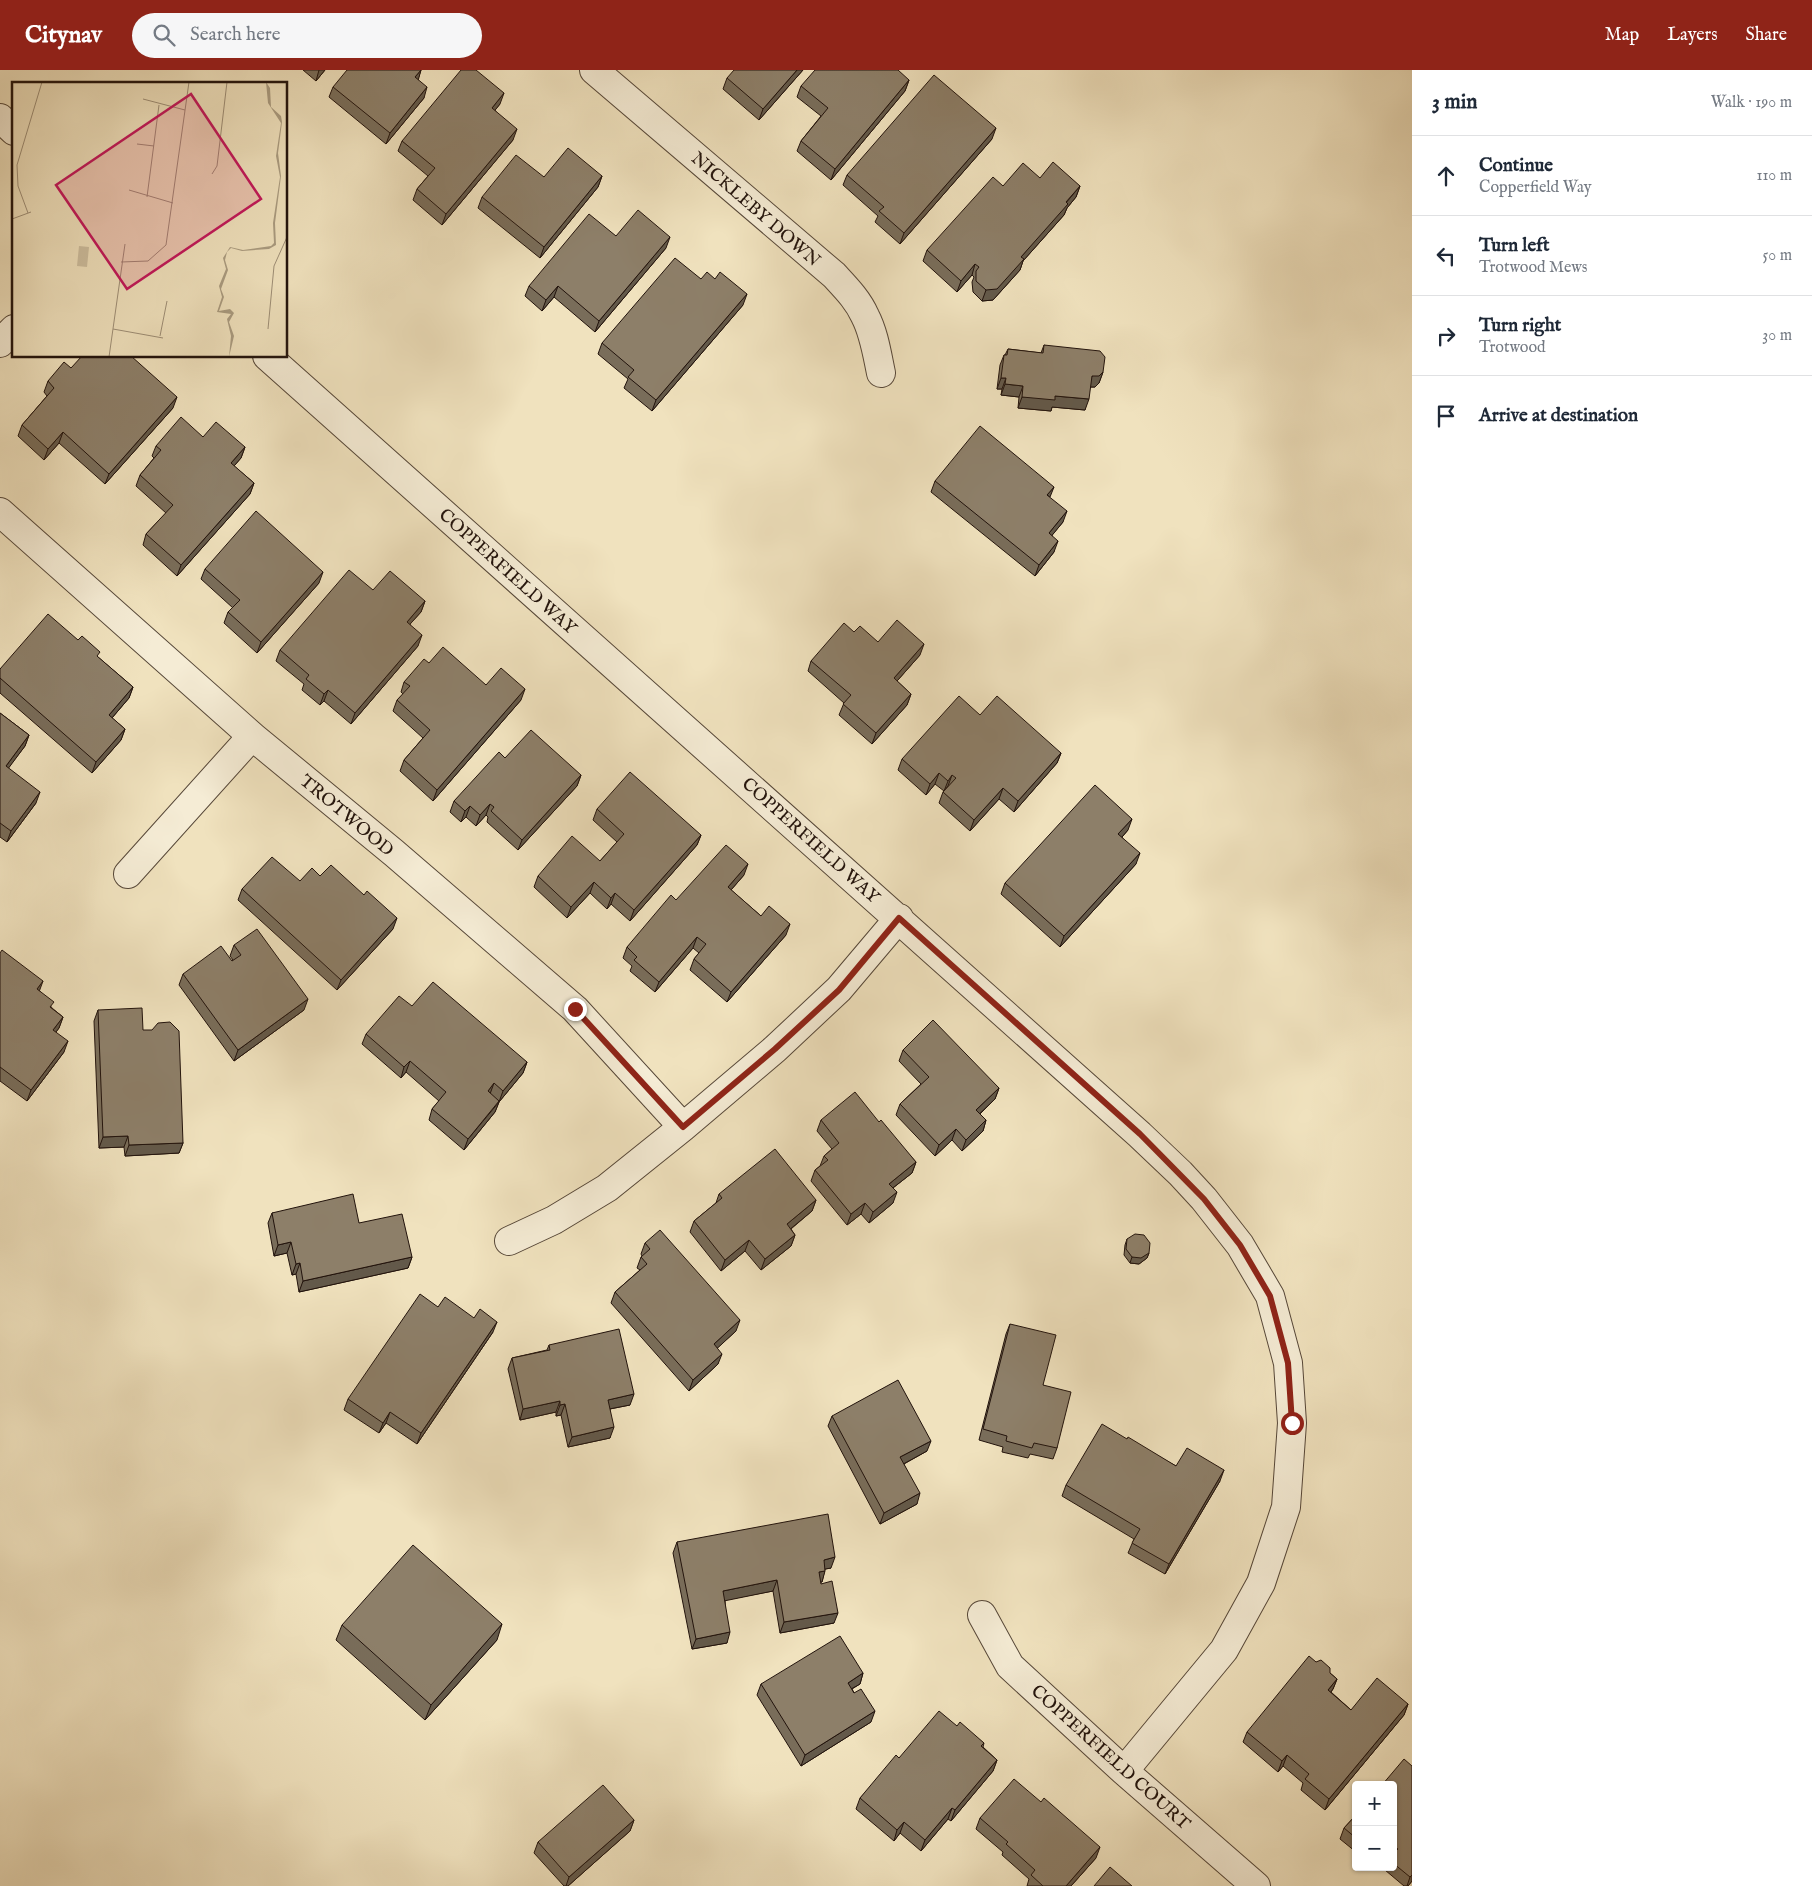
<!DOCTYPE html>
<html lang="en">
<head>
<meta charset="utf-8">
<style>
  body { margin:0; font-family:"IM FELL English",serif; background:#f6f6f7; color:#1f2937 }
  .controls { position:absolute; right:15px; bottom:15px; display:grid; overflow:hidden; border-radius:5px; box-shadow:0 1px 4px #0004 }
  .controls button { width:45px; height:45px; display:grid; place-items:center; padding:0; border:0; border-bottom:1px solid #e0e1e3; background:#fff; color:#1f2937; font:25px sans-serif }
  .stop { position:absolute; width:15px; height:15px; margin:-11px; border:4px solid #8f2418; border-radius:50%; background:#fff }
  .stop.end { background:#8f2418; border-color:#fff; box-shadow:0 1px 5px #0008 }
  .list { margin:0; padding:0; list-style:none }
  h2 { display:flex; justify-content:space-between; align-items:center; height:65px; margin:0; padding:0 20px; font-size:21px }
  h2 small { font-size:16px; font-weight:400; color:#747a83 }
  .list li { display:grid; grid-template-columns:32px 1fr auto; gap:15px; align-items:center; box-sizing:border-box; height:80px; padding:0 20px; border-top:1px solid #e0e1e3 }
  .list b { display:block; font-size:19px; white-space:nowrap }
  .list p { margin:0; font-size:16px; white-space:nowrap; color:#747a83 }
  .list em { font-size:16px; font-style:normal; color:#747a83 }
  .icon { flex:none; width:28px; height:28px; fill:none; stroke:currentColor; stroke-width:2; stroke-linecap:round; stroke-linejoin:round }
  .map { position:relative; flex:none; width:1412px; height:1816px; overflow:hidden }
  header { display:flex; align-items:center; gap:30px; box-sizing:border-box; height:70px; padding:0 25px; background:#8f2418; color:#fff }
  header strong { font-size:24px }
  nav { display:flex; gap:28px; margin-inline-start:auto; font-size:18px }
  .search { width:350px; height:45px; background:#f6f6f7; display:flex; align-items:center; gap:12px; box-sizing:border-box; padding:0 18px; border-radius:28px; color:#747a83; font-size:19px }
  main { display:flex }
  aside { flex:1; background:#fff }
  .map>svg:first-child { display:block }
  .lines { fill:none; stroke-linecap:round; stroke-linejoin:round }
  .minor-casing { stroke:#564738; stroke-width:30 }
  .minor { stroke:#f5ecd5; stroke-width:28 }
  .wall { fill:#796d5a; stroke:#22130c }
  .shaded-wall { fill:#63594a; stroke:#22130c }
  .building { fill:#8d7f69; stroke:#22130c }
  .route { stroke:#8f2418; stroke-width:6 }
  .labels { text-anchor:middle; stroke-width:4; stroke-linejoin:round; paint-order:stroke }
  .street-label { font-size:18px; fill:#22130c; stroke:#f5ecd5 }
  .inset-road { fill:none; stroke:#9e8f77; stroke-width:1 }
  .view { fill:#c2185b; fill-opacity:0.15; stroke:#c2185b; stroke-width:2.5 }
  .inset-edge { fill:none; stroke:#22130c; stroke-width:2.5 }
</style>
</head>
<body>
<header>
<strong>Citynav</strong>
<div class="search"><svg class="icon" aria-label="search" viewBox="0 0 24 24"><circle cx="10" cy="10" r="6"/><path d="M15 15l6 6"/></svg>Search here</div>
<nav><a>Map</a><a>Layers</a><a>Share</a></nav>
</header>
<main>
<div class="map">
<svg width="1412" height="1816" viewBox="0 0 1412 1816">
  <rect width="100%" height="100%" fill="#f0e2be"/>
  <filter id="stains"><feTurbulence type="fractalNoise" baseFrequency=".004" numOctaves="4"/><feColorMatrix values="0 0 0 0 .2 0 0 0 0 .09 0 0 0 0 .02 0 0 0 .5 -.17"/></filter>
  <radialGradient id="worn" r=".72"><stop offset=".6" stop-color="#630" stop-opacity="0"/><stop offset="1" stop-color="#630" stop-opacity=".3"/></radialGradient>
  <g class="lines">
    <defs>
      <path id="minor" d="M594,0L834,205C846,218 858,230 865,246C874,263 877,284 881,303
        M0,48L14,61
        M0,273L14,259
        M267,286L1140,1065L1180,1103L1204,1129L1240,1175L1270,1226L1288,1293L1292,1353L1286,1437L1261,1513L1224,1580L1124,1701
        M0,442L252,666L394,783L575,939L683,1057
        M128,804L252,666
        M509,1171L554,1150L607,1118L683,1057L775,979L839,919L899,848
        M982,1545L1010,1596L1124,1701L1256,1816"/>
    </defs>
    <use href="#minor" class="minor-casing"/>
    <use href="#minor" class="minor"/>
  </g>
  <path class="wall" d="M303,0H325L316,11Z
    M421,0L418,9L424,28L386,74L329,27L333,17Z
    M803,0L759,50L723,19L727,8Z
    M909,10L905,21L831,110L797,81L801,71L821,46L797,27L801,16Z
    M500,34L495,40L513,70L442,155L413,130L417,119L428,106L398,81L402,71Z
    M992,69L900,174L875,152L878,146L843,115L847,105Z
    M602,106L598,117L540,188L478,138L482,127L544,107Z
    M1040,108L1080,116L1076,127L1067,138L1064,145L1023,191L1020,200L993,230L982,231L973,222L972,212L974,207L972,205L957,222L923,191L927,180L1003,116Z
    M616,166L666,178L595,262L554,227L542,241L525,226L529,216Z
    M701,209L743,235L652,341L624,318L628,309L598,284L602,273Z
    M1044,275L1103,302L1099,313L1095,317H1090L1085,340L1052,337L1051,341L1018,338L1019,327L1001,325L1002,319H997L1000,295L1004,285H1005L1008,279L1041,283Z
    M71,298L173,338L105,414L59,373L44,390L18,366L22,355L47,326L44,322L48,311Z
    M203,367L245,377L241,388L234,396L254,413L250,424L177,506L143,475L146,464L166,443L136,416L140,405L154,388L152,386L156,376Z
    M935,411L1050,428L1063,452L1052,465L1054,482L1035,506L931,422Z
    M205,499L319,513L257,583L224,553L228,542L233,538L201,509Z
    M373,520L425,531L421,542L410,554L418,576L351,654L324,631L320,635L302,620L304,614L276,591L280,580Z
    M854,562L878,572L920,585L897,611L911,624L907,635L872,674L839,645L844,633L808,601L811,591Z
    M78,570L133,617L129,628L112,648L125,659L121,670L92,703L0,623V599Z
    M429,593L486,615L521,630L433,731L400,701L404,690L423,668L393,641L397,630L403,624L401,622L404,612Z
    M0,643L29,665L25,676L8,698L36,733L7,772L0,767Z
    M980,645L1061,683L1057,693L1014,742L999,729L970,761L939,733L943,722L948,716L944,721L935,714L926,725L898,700L902,689Z
    M505,688L581,705L577,716L518,780L487,752L488,747L486,745L476,756L466,747L461,752L450,742L454,731Z
    M597,739L701,765L697,775L630,851L611,834L607,839L590,823L567,848L534,817L538,806L600,791L617,772L593,750Z
    M1128,760L1122,767L1136,794L1060,877L1001,824L1005,813Z
    M744,805L731,820L761,846L786,865L727,932L690,900L694,889L699,883L693,878L655,922L630,901L632,896L623,888L627,877L676,830Z
    M320,806L393,859L337,920L238,830L242,819L300,811Z
    M234,875L304,940L234,991L179,915L183,904L233,890L230,886Z
    M0,883L40,921L52,938L63,947L59,958L56,962L64,982L27,1031L0,1011Z
    M412,936L527,992L523,1003L499,1032L495,1042L464,1080L429,1050L432,1039L439,1031L406,1002L401,1008L362,974L366,964Z
    M98,940L143,960L183,1073L179,1083L125,1086L124,1077L99,1078L94,951Z
    M903,980L999,1018L995,1029L980,1044L986,1050L983,1061L962,1081L952,1070L935,1086L896,1045L900,1034L921,1014L899,991Z
    M821,1050L879,1052L916,1092L912,1103L893,1118V1133L869,1153L861,1144L847,1155L811,1111L815,1100L820,1096L824,1086L832,1079L817,1061Z
    M719,1124L816,1130L812,1141L791,1159L795,1165L791,1176L761,1200L745,1181L721,1201L690,1162L694,1151L716,1133Z
    M272,1143L359,1153L412,1187L408,1198L299,1222L296,1204L292,1205L287,1183L274,1186L268,1153Z
    M1127,1169L1149,1183L1147,1188L1139,1194L1130,1193L1124,1185L1125,1175Z
    M645,1173L736,1261L717,1278L718,1294L689,1321L611,1233L615,1222L640,1200L637,1198L641,1187L642,1186L641,1184Z
    M438,1237L493,1262L417,1374L386,1353L379,1363L344,1340L348,1329Z
    M1010,1254L1043,1315L1057,1378L1053,1389L1030,1384L1028,1388L1002,1382L1003,1377L979,1370L1006,1264Z
    M549,1275L630,1335L610,1339V1368L568,1377L561,1345L556,1346V1342L520,1350L508,1299L512,1288L547,1280Z
    M832,1346L927,1381L904,1394L917,1434L880,1454L828,1356Z
    M1127,1369L1176,1396L1220,1411L1165,1504L1128,1483L1134,1469L1062,1426L1066,1415Z
    M677,1472L831,1498L825,1499L822,1512H820L834,1553L780,1563L773,1521L725,1530L727,1573L692,1579L673,1483Z
    M342,1555L497,1570L425,1650L336,1570Z
    M863,1603L860,1614L852,1619L871,1652L801,1696L757,1625L761,1614Z
    M1330,1603L1337,1609L1333,1619L1331,1622L1351,1640L1408,1634L1404,1645L1325,1740L1301,1720L1303,1713L1283,1696L1278,1702L1243,1672L1247,1662Z
    M957,1656L984,1673L983,1677L997,1690L993,1701L951,1751L948,1749L921,1781L900,1763L894,1771L856,1739L860,1728L899,1688Z
    M1412,1696V1811L1408,1816H1404L1385,1800L1386,1797H1393V1715Z
    M1041,1732L1096,1788L1071,1816H1027L1029,1809L1002,1785L1003,1782L976,1759L980,1748Z
    M1356,1745V1782L1340,1769L1344,1758Z
    M634,1750L630,1761L568,1816H564L534,1783L538,1772Z"/>
  <path class="shaded-wall" d="M319,0H325L316,11Z
    M421,0L418,11L415,7Z
    M797,0H803L759,50L763,39Z
    M909,10L905,21L831,110L835,99Z
    M427,17L424,28L386,74L390,63Z
    M504,23L500,34L488,49L492,38Z
    M996,58L992,69L900,174L904,163Z
    M517,59L513,70L442,155L446,144Z
    M602,106L598,117L540,188L544,177Z
    M1080,116L1076,127L1067,138L1064,145L1023,191L1020,200L993,230L982,231L986,220L1021,187Z
    M670,167L666,178L595,262L599,251Z
    M975,194L972,205L957,222L961,211Z
    M558,216L554,227L542,241L546,230Z
    M747,224L743,235L652,341L656,330Z
    M1103,302L1099,313L1095,317H1088L1092,306Z
    M1001,308H1006L1002,319H997Z
    M1005,314L1023,316L1019,327L1001,325Z
    M1055,326L1089,329L1085,340L1052,337L1051,341L1018,338L1022,327Z
    M177,327L173,338L105,414L109,404Z
    M63,362L59,373L44,390L48,379Z
    M245,377L241,388L227,404L231,393Z
    M254,413L250,424L177,506L181,495Z
    M1054,417L1050,427L1047,425Z
    M1067,441L1063,452L1045,474L1049,463Z
    M1058,471L1054,482L1035,506L1039,495Z
    M323,502L319,513L257,583L261,572Z
    M425,531L421,542L403,562L407,552Z
    M422,565L418,576L351,654L355,643Z
    M924,574L920,585L890,619L894,608Z
    M133,617L129,628L105,656L109,645Z
    M525,619L521,630L433,731L437,720Z
    M328,620L324,631L320,635L324,624Z
    M911,624L907,635L872,674L876,663Z
    M125,659L121,670L92,703L96,692Z
    M29,665L25,676L2,707L6,696Z
    M1061,683L1057,693L1014,742L1018,731Z
    M939,703L935,714L926,725L930,714Z
    M581,705L577,716L518,780L522,770Z
    M952,705L948,716L944,721L948,711Z
    M1003,718L999,729L970,761L974,750Z
    M40,722L36,733L7,772L11,761Z
    M490,734L486,745L476,756L480,745Z
    M470,736L466,747L461,752L465,741Z
    M1132,749L1128,760L1115,775L1118,764Z
    M701,765L697,775L630,851L634,840Z
    M1140,783L1136,794L1060,877L1064,866Z
    M748,794L744,805L724,828L728,817Z
    M594,812L590,823L567,848L571,837Z
    M615,823L611,834L607,839L611,828Z
    M397,848L393,859L337,920L341,910Z
    M790,854L786,865L727,932L731,922Z
    M697,867L693,878L655,922L659,912Z
    M43,911L39,922L37,919Z
    M308,929L304,940L234,991L238,980Z
    M63,947L59,958L49,971L53,960Z
    M68,971L64,982L27,1031L31,1020Z
    M410,991L406,1002L401,1008L404,997Z
    M527,992L523,1003L499,1032L495,1042L464,1080L468,1069L499,1032L503,1021Z
    M494,1013L490,1024L488,1021Z
    M999,1018L995,1029L972,1051L976,1040Z
    M986,1050L983,1061L962,1081L966,1070Z
    M956,1059L952,1070L935,1086L939,1075Z
    M128,1066L124,1077L99,1078L103,1067Z
    M183,1073L179,1083L125,1086L129,1075Z
    M916,1092L912,1103L885,1124L889,1114Z
    M897,1122L893,1133L869,1153L873,1142Z
    M816,1130L812,1141L783,1165L787,1154Z
    M865,1133L861,1144L847,1155L851,1144Z
    M795,1165L791,1176L761,1200L765,1189Z
    M749,1170L745,1181L721,1201L725,1190Z
    M291,1172L287,1183L274,1186L278,1175Z
    M1149,1183L1147,1188L1139,1194L1130,1193L1132,1187Z
    M412,1187L408,1198L299,1222L303,1211Z
    M300,1193L296,1204L292,1205L296,1194Z
    M740,1250L736,1261L710,1285L714,1274Z
    M497,1252L493,1262L417,1374L421,1363Z
    M722,1284L718,1294L689,1321L693,1310Z
    M634,1324L630,1335L604,1340L608,1330Z
    M560,1331L556,1342L520,1350L523,1339Z
    M565,1334L561,1345L556,1346L560,1335Z
    M390,1342L386,1353L379,1363L383,1353Z
    M614,1357L610,1368L568,1377L572,1367Z
    M931,1371L927,1381L896,1398L900,1387Z
    M1224,1400L1220,1411L1165,1504L1169,1494Z
    M920,1423L917,1434L880,1454L884,1443Z
    M835,1487L831,1498L820,1500L824,1490Z
    M825,1501L822,1512L815,1513L819,1502Z
    M777,1510L773,1521L719,1532L723,1521Z
    M838,1543L834,1553L780,1563L784,1552Z
    M502,1554L497,1570L425,1650L431,1635Z
    M730,1562L727,1573L692,1579L696,1569Z
    M863,1603L860,1614L844,1623L848,1613Z
    M1337,1609L1333,1619L1324,1631L1328,1620Z
    M1408,1634L1404,1645L1325,1740L1329,1729Z
    M875,1641L871,1652L801,1696L805,1685Z
    M1287,1685L1283,1696L1278,1702L1282,1691Z
    M997,1690L993,1701L951,1751L955,1740Z
    M952,1738L948,1749L921,1781L925,1770Z
    M634,1750L630,1761L568,1816H566L569,1807Z
    M904,1752L900,1763L894,1771L897,1760Z
    M1100,1777L1096,1788L1071,1816H1066Z
    M1412,1805V1811L1408,1816H1407L1410,1807Z"/>
  <path class="building" d="M347,0H421L415,7L427,17L390,63L333,17Z
    M461,0H476L504,23L492,38L517,59L446,144L417,119L435,98L402,71Z
    M734,0H797L763,39L727,8Z
    M815,0H898L909,10L835,99L801,71L828,38L801,16Z
    M934,5L996,58L904,163L879,141L884,137L847,105Z
    M568,78L602,106L544,177L482,127L516,85L544,107Z
    M1053,92L1080,116L1066,132L1068,134L1021,187L1024,189L997,219L986,220L976,211V201L979,197L975,194L961,211L927,180L993,107L1003,116L1023,93L1040,108Z
    M638,140L670,167L599,251L558,216L546,230L529,216L589,144L616,166Z
    M675,188L701,209L707,202L715,209L720,202L747,224L656,330L628,307L634,300L602,273Z
    M1044,275L1100,281L1105,287L1103,302L1099,306H1092L1089,329L1055,326V330L1022,327L1023,316L1005,314L1006,308H1001L1004,285H1007L1008,279L1043,283Z
    M82,286H131L177,327L109,404L63,362L48,379L22,355L54,318L48,311L64,292L71,298Z
    M181,347L203,367L216,352L245,377L231,393L254,413L181,495L146,464L173,435L140,405L161,380L156,376Z
    M980,356L1054,417L1047,425L1067,441L1049,463L1058,471L1039,495L935,411Z
    M256,441L323,502L261,572L228,542L240,530L205,499Z
    M349,500L373,520L390,501L425,531L407,552L422,565L355,643L328,620L324,624L306,609L309,605L280,580Z
    M48,544L78,570L82,566L100,582L97,586L133,617L109,645L125,659L96,692L0,608V599Z
    M897,550L924,574L894,608L911,624L876,663L843,634L851,625L811,591L844,553L854,562L860,556L878,572Z
    M443,577L486,615L501,598L525,619L437,720L404,690L430,660L397,630L410,616L404,612L424,589L429,593Z
    M959,626L980,645L997,626L1061,683L1018,731L1003,718L974,750L943,722L956,708L952,705L948,711L939,703L930,714L902,689Z
    M0,643L29,665L6,696L40,722L11,761L0,753Z
    M531,660L581,705L522,770L491,741L494,737L490,734L480,745L470,736L465,741L454,731L499,682L505,688Z
    M630,702L701,765L634,840L615,823L611,828L594,812L571,837L538,806L572,766L600,791L624,764L597,739Z
    M1095,715L1132,749L1118,764L1140,783L1064,866L1005,813Z
    M726,775L748,794L728,817L761,846L769,836L790,854L731,922L694,889L706,874L697,867L659,912L634,890L637,887L627,877L671,825L676,830Z
    M272,787L300,811L312,798L320,806L331,795L364,825L367,821L397,848L341,910L242,819Z
    M257,859L308,929L238,980L183,904L221,876L232,891L241,885L234,875Z
    M2,880L43,911L37,919L54,932L50,937L63,947L53,960L68,971L31,1020L0,997V883Z
    M433,912L527,992L503,1021L494,1013L488,1021L499,1031L468,1069L432,1039L446,1022L410,991L404,997L366,964L399,926L412,936Z
    M142,938L143,960H152L158,953L170,952L179,961L183,1073L129,1075L128,1066L103,1067L98,940Z
    M933,950L999,1018L976,1040L986,1050L966,1070L956,1059L939,1075L900,1034L929,1007L903,980Z
    M855,1022L879,1052L881,1050L916,1092L889,1114L897,1122L873,1142L865,1133L851,1144L815,1100L828,1090L824,1086L839,1073L821,1050Z
    M775,1079L816,1130L787,1154L795,1165L765,1189L749,1170L725,1190L694,1151L722,1128L719,1124Z
    M353,1124L359,1153L402,1144L412,1187L303,1211L300,1193L296,1194L291,1172L278,1175L272,1143Z
    M660,1160L740,1250L714,1274L722,1284L693,1310L615,1222L647,1194L641,1187L650,1179L645,1173Z
    M1135,1164L1144,1165L1150,1173L1149,1183L1141,1188L1132,1187L1126,1179L1127,1169Z
    M420,1224L438,1237L445,1227L474,1248L480,1239L497,1252L421,1363L390,1342L383,1353L348,1329Z
    M1010,1254L1056,1265L1043,1315L1071,1322L1057,1378L1034,1373L1032,1378L1006,1371L1007,1366L983,1359Z
    M619,1259L634,1324L608,1330L614,1357L572,1367L565,1334L560,1335V1331L523,1339L512,1288L550,1280L549,1275Z
    M898,1310L931,1371L900,1387L920,1423L884,1443L832,1346Z
    M1102,1354L1127,1369L1128,1367L1176,1396L1187,1378L1224,1400L1169,1494L1132,1473L1140,1459L1066,1415Z
    M828,1444L835,1487L824,1490L825,1501L819,1502L821,1514L832,1511L838,1543L784,1552L777,1510L723,1521L730,1562L696,1569L677,1472Z
    M413,1475L502,1554L431,1635L342,1555Z
    M840,1566L863,1603L848,1613L854,1623L861,1619L875,1641L805,1685L761,1614Z
    M1309,1586L1316,1592L1321,1590L1330,1598V1603L1337,1609L1328,1620L1351,1640L1377,1608L1408,1634L1329,1729L1305,1709L1309,1704L1287,1685L1282,1691L1247,1662Z
    M939,1641L957,1656L960,1652L984,1673L981,1676L997,1690L955,1740L952,1738L925,1770L904,1752L897,1760L860,1728L896,1685L899,1688Z
    M1404,1689L1412,1696V1805L1410,1807L1393,1793V1784L1398,1779L1393,1775V1715H1382Z
    M1014,1709L1041,1732L1044,1728L1100,1777L1066,1816H1043L1031,1805L1035,1800L1006,1774L1008,1772L980,1748Z
    M603,1715L634,1750L569,1807L538,1772Z
    M1356,1745V1768L1344,1758Z
    M1110,1797L1132,1816H1094Z"/>
  <g class="lines">
    <path class="route" d="M575,939L683,1057L775,979L839,920L899,848L1140,1064L1204,1129L1240,1175L1270,1226L1288,1293L1292,1353"/>
  </g>
  <g class="labels">
    <g class="street-label">
      <text transform="translate(756 139) rotate(41)" y="6">NICKLEBY DOWN</text>
      <text transform="translate(508 501) rotate(42)" y="6">COPPERFIELD WAY</text>
      <text transform="translate(347 745) rotate(40)" y="6">TROTWOOD</text>
      <text transform="translate(811 770) rotate(42)" y="6">COPPERFIELD WAY</text>
      <text transform="translate(1111 1687) rotate(42)" y="6">COPPERFIELD COURT</text>
    </g>
  </g>
  <g transform="translate(12 12)">
    <rect width="275" height="275" fill="#f0e2be"/>
    <path d="M67,164L77,165L75,185L65,184Z" fill="#cdbfa0"/>
    <path d="M254,0L258,6L259,25L269,34L270,40L266,71L269,94L263,141L264,163L257,167L230,169L219,166L215,170L213,178L216,188L209,207L212,215L207,229L218,227L222,231L217,240L222,254L217,275L219,254L215,237L219,232L205,230L210,215L207,204L214,187L211,176L218,165L231,168L259,164L262,161L261,141L268,95L264,74L269,41L256,21Z" fill="#aa9c81"/>
    <path class="inset-road" d="M131,17L173,28M125,62L142,64M200,92L205,84L215,0M117,108L161,121M135,115L147,23M16,131L6,104L5,83L30,0M0,137L19,130M109,180L136,179L154,163L177,0M101,247L151,256M256,247L262,184L275,155M148,254L155,219M97,275L113,162"/>
    <path class="view" d="M179,12L249,117L115,207L44,103Z"/>
    <rect width="275" height="275" class="inset-edge"/>
  </g>
  <rect width="100%" height="100%" filter="url(#stains)"/>
  <rect width="100%" height="100%" fill="url(#worn)"/>
</svg>
<div class="controls">
<button>+</button>
<button>−</button>
</div>
<div class="stop" style="left:1292px;top:1353px"></div>
<div class="stop end" style="left:575px;top:939px"></div>
</div>
<aside>
<h2>3 min<small>Walk · 190 m</small></h2>
<ul class="list">
<li><svg class="icon" aria-label="ahead" viewBox="0 0 24 24"><path d="M12 20V5M6 11l6-6 6 6"/></svg><div><b>Continue</b><p>Copperfield Way</p></div><em>110 m</em></li>
<li><svg class="icon" aria-label="left" viewBox="0 0 24 24"><path d="M17 20v-9H6M10 6l-5 5 5 5"/></svg><div><b>Turn left</b><p>Trotwood Mews</p></div><em>50 m</em></li>
<li><svg class="icon" aria-label="right" viewBox="0 0 24 24"><path d="M7 20v-9h11M14 6l5 5-5 5"/></svg><div><b>Turn right</b><p>Trotwood</p></div><em>30 m</em></li>
<li><svg class="icon" aria-label="arrive" viewBox="0 0 24 24"><path d="M6 21V4h12l-3 4 3 4H6"/></svg><div><b>Arrive at destination</b></div></li>
</ul>
</aside>
</main>
</body>
</html>
